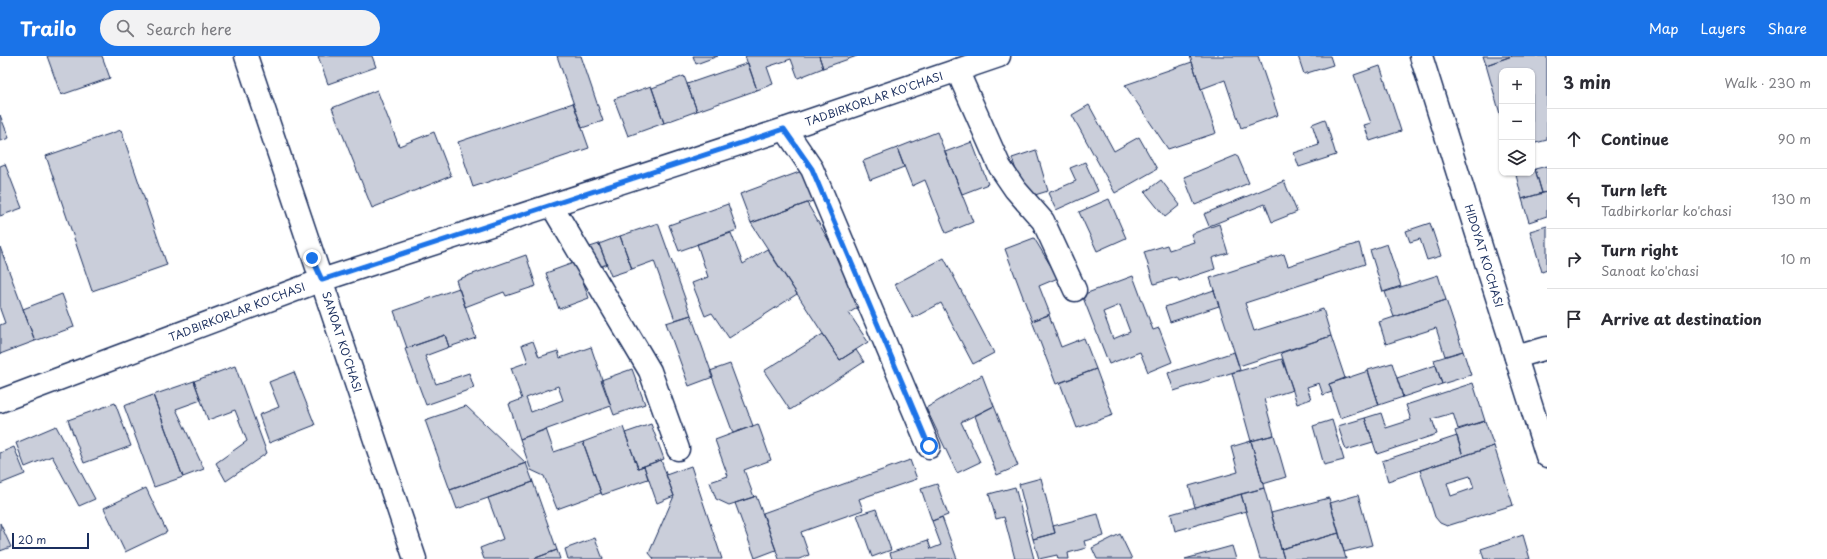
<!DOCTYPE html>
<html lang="en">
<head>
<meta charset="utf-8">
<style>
  body { margin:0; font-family:"Playpen Sans",sans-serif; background:#f2f2f3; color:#2b2b33 }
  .controls { position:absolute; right:12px; top:12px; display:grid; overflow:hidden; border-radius:8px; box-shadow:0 1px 3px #0004 }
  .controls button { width:36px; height:36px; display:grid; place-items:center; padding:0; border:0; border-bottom:1px solid #e1e1e2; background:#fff; color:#2b2b33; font:20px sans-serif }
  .scale { position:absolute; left:12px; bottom:10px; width:77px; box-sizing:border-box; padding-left:4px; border:2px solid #1b2f5e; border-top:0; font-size:11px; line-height:14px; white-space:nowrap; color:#1b2f5e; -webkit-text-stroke:3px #fff; paint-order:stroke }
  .stop { position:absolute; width:12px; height:12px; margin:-9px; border:3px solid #1a73e8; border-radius:50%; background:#fff }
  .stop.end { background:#1a73e8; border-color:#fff; box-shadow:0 1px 4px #0008 }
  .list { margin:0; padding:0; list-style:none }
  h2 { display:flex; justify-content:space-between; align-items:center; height:52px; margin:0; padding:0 16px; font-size:17px }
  h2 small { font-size:13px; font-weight:400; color:#7c7c81 }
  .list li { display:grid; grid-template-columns:26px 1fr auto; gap:12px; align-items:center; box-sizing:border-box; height:60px; padding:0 16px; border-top:1px solid #e1e1e2 }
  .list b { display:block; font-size:15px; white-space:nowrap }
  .list p { margin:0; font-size:13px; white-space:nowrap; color:#7c7c81 }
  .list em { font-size:13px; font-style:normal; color:#7c7c81 }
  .icon { flex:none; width:22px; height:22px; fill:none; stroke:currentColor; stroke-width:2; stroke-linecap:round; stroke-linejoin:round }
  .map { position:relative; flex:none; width:1547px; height:503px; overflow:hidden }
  header { display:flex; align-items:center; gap:24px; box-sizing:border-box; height:56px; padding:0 20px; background:#1a73e8; color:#fff }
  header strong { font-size:19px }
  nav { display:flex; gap:22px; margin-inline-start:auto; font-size:14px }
  .search { width:280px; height:36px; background:#f2f2f3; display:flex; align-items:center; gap:10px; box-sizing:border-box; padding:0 14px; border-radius:22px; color:#7c7c81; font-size:15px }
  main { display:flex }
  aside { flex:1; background:#fff }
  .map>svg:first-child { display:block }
  .building { fill:#caceda; stroke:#1b2f5e; fill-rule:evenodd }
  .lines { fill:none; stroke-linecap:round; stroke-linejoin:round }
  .minor-casing { stroke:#1b2f5e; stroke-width:25 }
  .tertiary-casing { stroke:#1b2f5e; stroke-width:25 }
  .secondary-casing { stroke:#1b2f5e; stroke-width:25 }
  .minor { stroke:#fff; stroke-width:22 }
  .tertiary { stroke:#fff; stroke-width:22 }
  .secondary { stroke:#fff; stroke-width:22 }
  .route { stroke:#1a73e8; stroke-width:5 }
  .labels { text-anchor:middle; stroke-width:4; stroke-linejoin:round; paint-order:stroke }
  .street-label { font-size:11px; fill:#1b2f5e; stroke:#fff }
</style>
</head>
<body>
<header>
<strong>Trailo</strong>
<div class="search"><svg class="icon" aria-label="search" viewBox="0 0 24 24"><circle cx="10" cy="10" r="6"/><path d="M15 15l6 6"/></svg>Search here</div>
<nav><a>Map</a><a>Layers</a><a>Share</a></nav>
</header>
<main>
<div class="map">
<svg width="1547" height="503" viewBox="0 0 1547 503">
  <rect width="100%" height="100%" fill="#fff"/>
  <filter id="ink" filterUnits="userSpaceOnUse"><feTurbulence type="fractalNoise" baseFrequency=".025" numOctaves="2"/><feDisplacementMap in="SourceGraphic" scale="8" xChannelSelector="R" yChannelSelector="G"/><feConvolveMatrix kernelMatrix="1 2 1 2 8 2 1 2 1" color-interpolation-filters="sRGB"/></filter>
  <g filter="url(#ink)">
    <path class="building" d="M47,0H102L110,22L61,39Z
      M318,0H372L376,11L328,28Z
      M557,0H581L603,65L582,72Z
      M693,0H718L696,8Z
      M745,0H819L823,12L798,22L791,3L767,11L773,28L757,34Z
      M819,0H857L823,12Z
      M1190,0H1258L1278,59L1241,72L1225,24L1201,33Z
      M1298,0H1330L1333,9L1304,18Z
      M1483,0H1512L1486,9Z
      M1512,0H1547V84L1532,88V15H1502V65L1486,9Z
      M1192,6L1216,77L1168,93L1125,29Z
      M748,7L757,34L697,55L687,28Z
      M1380,10L1401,75L1370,85L1364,69L1371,67L1354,19Z
      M684,20L697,55L664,67L652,32Z
      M651,30L664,67L628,80L614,43Z
      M377,34L399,90L434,76L451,120L372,152L332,52Z
      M573,47L589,92L473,131L458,86Z
      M1089,49L1114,95L1139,81L1157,113L1115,137L1072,59Z
      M0,59L9,82L0,85Z
      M1325,63L1336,99L1299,111L1294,97L1319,89L1312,68Z
      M121,74L167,209L92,235L46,100Z
      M937,76L973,166L946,177L925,124L912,130L897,92Z
      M972,86L988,128L962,138L945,96Z
      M897,92L904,111L870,124L863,105Z
      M1036,94L1048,135L1025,142L1012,102Z
      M1237,99L1249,127L1195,149L1184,121Z
      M1085,106L1098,135L1056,154L1048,137L1076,125L1070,112Z
      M5,108L22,152L0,160V110Z
      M1547,110V136L1542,137L1535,113Z
      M1535,113L1542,137L1522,143L1516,119L1532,117V114Z
      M802,115L813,145L751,167L740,138Z
      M1161,124L1180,149L1165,161L1145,136Z
      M1284,125L1297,156L1272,166L1265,148L1209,170L1204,158Z
      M1547,136V160L1529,166L1522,143Z
      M1109,143L1126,182L1097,195L1079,156Z
      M807,147L865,247L849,257L868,286L840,304L751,167Z
      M728,148L737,174L679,195L669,169Z
      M658,167L691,259L675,264L654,205L632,213L620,180Z
      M1430,167L1441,200L1427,204L1420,183L1410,186L1406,175Z
      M1219,168L1228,197L1212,202L1215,213L1179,225L1177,221L1154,228L1144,196L1167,189L1169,194L1194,186L1191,178Z
      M1547,170V214L1542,216L1530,175Z
      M731,177L743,208L767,193L797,238L729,282L712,257L705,260L692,227L708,221L697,188Z
      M620,180L632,213L611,220L599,188Z
      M1034,182L1058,222L1039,230L1050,258L1032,265L1005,193Z
      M1359,187L1365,208L1245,247L1254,275L1323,253L1331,280L1239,310L1210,222L1284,198L1288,210Z
      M599,188L607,208L591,214L584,193Z
      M1387,188L1401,230L1383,236L1370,194Z
      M0,191L35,285L0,298V269L5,267L0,253Z
      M526,199L536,230L506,240L504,236L465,251L456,224Z
      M944,202L994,297L973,308L941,247L913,262L895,228Z
      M576,206L589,242L559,253L546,217Z
      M1438,219L1446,244L1394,261L1385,236Z
      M1133,220L1153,274L1159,272L1172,306L1148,316L1140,296L1109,308L1082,239ZM1120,249L1130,276L1113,283L1103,256Z
      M459,232L476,282L449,291L445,279L407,292L394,255Z
      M1214,234L1219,250L1170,266L1165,251Z
      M62,238L74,271L35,285L23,253Z
      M1446,244L1463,295L1445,300L1436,272L1386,288L1379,266Z
      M691,259L713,321L689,330L666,267Z
      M1049,259L1061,291L1084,282L1096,313L1056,328L1032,265Z
      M823,278L840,304L856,294L864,306L790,354L764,315Z
      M445,279L449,291L425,300L436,328L469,317L474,332L426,349L405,293Z
      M1331,280L1345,322L1329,328L1332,336L1323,339L1319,327L1307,331L1311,343L1297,348L1281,297Z
      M533,285L539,301L558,295L560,302L591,291L611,350L520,383L509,348L522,343L511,312L528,306L522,289ZM558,330L563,344L531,356L526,342Z
      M1463,295L1471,319L1442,328L1434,304Z
      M1234,296L1240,314L1174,335L1168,317Z
      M1282,303L1293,334L1264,343L1274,379L1251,385L1232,317Z
      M1392,307L1403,341L1379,349L1368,314Z
      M730,308L753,370L733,377L710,315Z
      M1436,309L1442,328L1403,341L1397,322Z
      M235,310L267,397L226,425L216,407L247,385L235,354L208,364L194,325Z
      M632,313L645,348L614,359L601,324Z
      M1096,313L1113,359L1077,372L1060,327Z
      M1368,315L1379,349L1340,362L1329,328Z
      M294,316L315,369L269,387L259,359L279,351L269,326Z
      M982,319L994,350L961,366L980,406L957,417L926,352Z
      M194,325L201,344L176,353L204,413L183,421L153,339Z
      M1473,327L1485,365L1458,373L1453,357L1432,363L1437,378L1377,398L1365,362L1381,357L1386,372L1411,364L1406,349Z
      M153,339L183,421L154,431L124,350Z
      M115,347L131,390L84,407L68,364Z
      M466,350L526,407L450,434L425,364Z
      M994,350L1018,410L997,419L975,360Z
      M1365,362L1373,386L1346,394L1338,370Z
      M1332,364L1344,404L1324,409L1313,370Z
      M1485,365L1494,390L1463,400L1455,375Z
      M651,368L664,403L638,412L625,377Z
      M758,368L771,404L744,414L754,441L729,449L716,443L710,426L728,420L715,384Z
      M56,370L95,443L79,450L52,400L25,411L16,387Z
      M623,371L638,412L644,410L648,423L602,439L583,386Z
      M546,373L554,396L583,386L601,437L557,453L544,420L531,414L520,383Z
      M1274,379L1286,421L1263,428L1251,385Z
      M1457,380L1463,400L1388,425L1382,405Z
      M1251,385L1264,432L1195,451L1189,430L1238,416L1231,391Z
      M1494,390L1513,449L1447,470L1440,467L1435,461L1420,414ZM1470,420L1474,432L1451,440L1447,427Z
      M14,391L25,418L0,428V397Z
      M661,404L674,440L657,447L644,410Z
      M910,404L917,423L859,443L863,454L801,476L809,499L799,503H779L763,457Z
      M526,407L533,426L457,453L450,434Z
      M691,410L722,503H654L649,497L674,440L666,419Z
      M1041,422L1055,477L1033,483L1019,428Z
      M533,426L557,494L533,503H484L480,492L503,483L488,442Z
      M937,428L948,459L932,465L921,433Z
      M1015,431L1034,503H1015L1004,461L996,463L989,438Z
      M146,432L167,476L125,496L104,452Z
      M1264,432L1271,457L1284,503H1260L1241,438Z
      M1241,438L1246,455L1175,475L1171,458Z
      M1358,439L1372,489L1344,496L1330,447Z
      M756,440L776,494L755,502L735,447Z
      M1329,442L1339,477L1281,493L1271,457Z
      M876,453L891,494L872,501L857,459Z
      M1098,458L1104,480L1084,485L1086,492L1068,497L1069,503H1058L1057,499L1039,503L1033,483L1055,477L1053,470Z
      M942,461L957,503H892L890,497L928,484L931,493L941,489L932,465Z
      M0,467L11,491L0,495Z
      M1339,477L1346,503H1284L1281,493Z
      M1120,478L1132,503H1097L1092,492Z
      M1523,479L1530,503H1484L1481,493Z
      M595,482L603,503H568L565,493Z
      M1232,490L1236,503H1185Z
      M557,494L560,503H533Z"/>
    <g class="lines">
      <defs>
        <path id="minor" d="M957,14L1000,111L1015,133L1043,165L1075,234
          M785,73L812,113L929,391
          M552,150L650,315L678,393
          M1516,301L1547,292"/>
        <path id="tertiary" d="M1421,0L1547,400"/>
        <path id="secondary" d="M246,0L415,503
          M0,345L322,224L785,73L999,0"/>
      </defs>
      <use href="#minor" class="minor-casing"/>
      <use href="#tertiary" class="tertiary-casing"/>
      <use href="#secondary" class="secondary-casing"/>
      <use href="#minor" class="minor"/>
      <use href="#tertiary" class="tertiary"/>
      <use href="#secondary" class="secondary"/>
    </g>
  </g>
  <g class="lines" filter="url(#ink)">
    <path class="route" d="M312,202L322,224L784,73L812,113L929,390"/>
  </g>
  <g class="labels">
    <g class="street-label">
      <text transform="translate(874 43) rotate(-19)" y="4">TADBIRKORLAR KO'CHASI</text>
      <text transform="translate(1484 200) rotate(73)" y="4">HIDOYAT KO'CHASI</text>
      <text transform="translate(237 256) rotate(-21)" y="4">TADBIRKORLAR KO'CHASI</text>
      <text transform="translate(342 286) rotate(72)" y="4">SANOAT KO'CHASI</text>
    </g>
  </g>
</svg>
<div class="controls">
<button>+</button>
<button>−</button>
<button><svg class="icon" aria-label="layers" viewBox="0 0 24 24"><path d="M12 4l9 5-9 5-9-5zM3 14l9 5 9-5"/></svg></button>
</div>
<div class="scale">20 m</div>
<div class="stop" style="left:929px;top:390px"></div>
<div class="stop end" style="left:312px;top:202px"></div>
</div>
<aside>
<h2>3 min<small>Walk · 230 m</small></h2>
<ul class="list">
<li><svg class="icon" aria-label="ahead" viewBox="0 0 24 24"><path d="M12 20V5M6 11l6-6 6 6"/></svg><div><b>Continue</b></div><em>90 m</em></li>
<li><svg class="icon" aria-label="left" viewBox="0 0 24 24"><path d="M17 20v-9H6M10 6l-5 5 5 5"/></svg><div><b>Turn left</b><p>Tadbirkorlar ko'chasi</p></div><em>130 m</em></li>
<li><svg class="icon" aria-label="right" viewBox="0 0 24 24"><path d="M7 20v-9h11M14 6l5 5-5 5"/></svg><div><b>Turn right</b><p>Sanoat ko'chasi</p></div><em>10 m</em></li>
<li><svg class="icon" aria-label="arrive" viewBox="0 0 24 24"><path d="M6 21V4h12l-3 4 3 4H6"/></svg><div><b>Arrive at destination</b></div></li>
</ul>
</aside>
</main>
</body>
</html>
